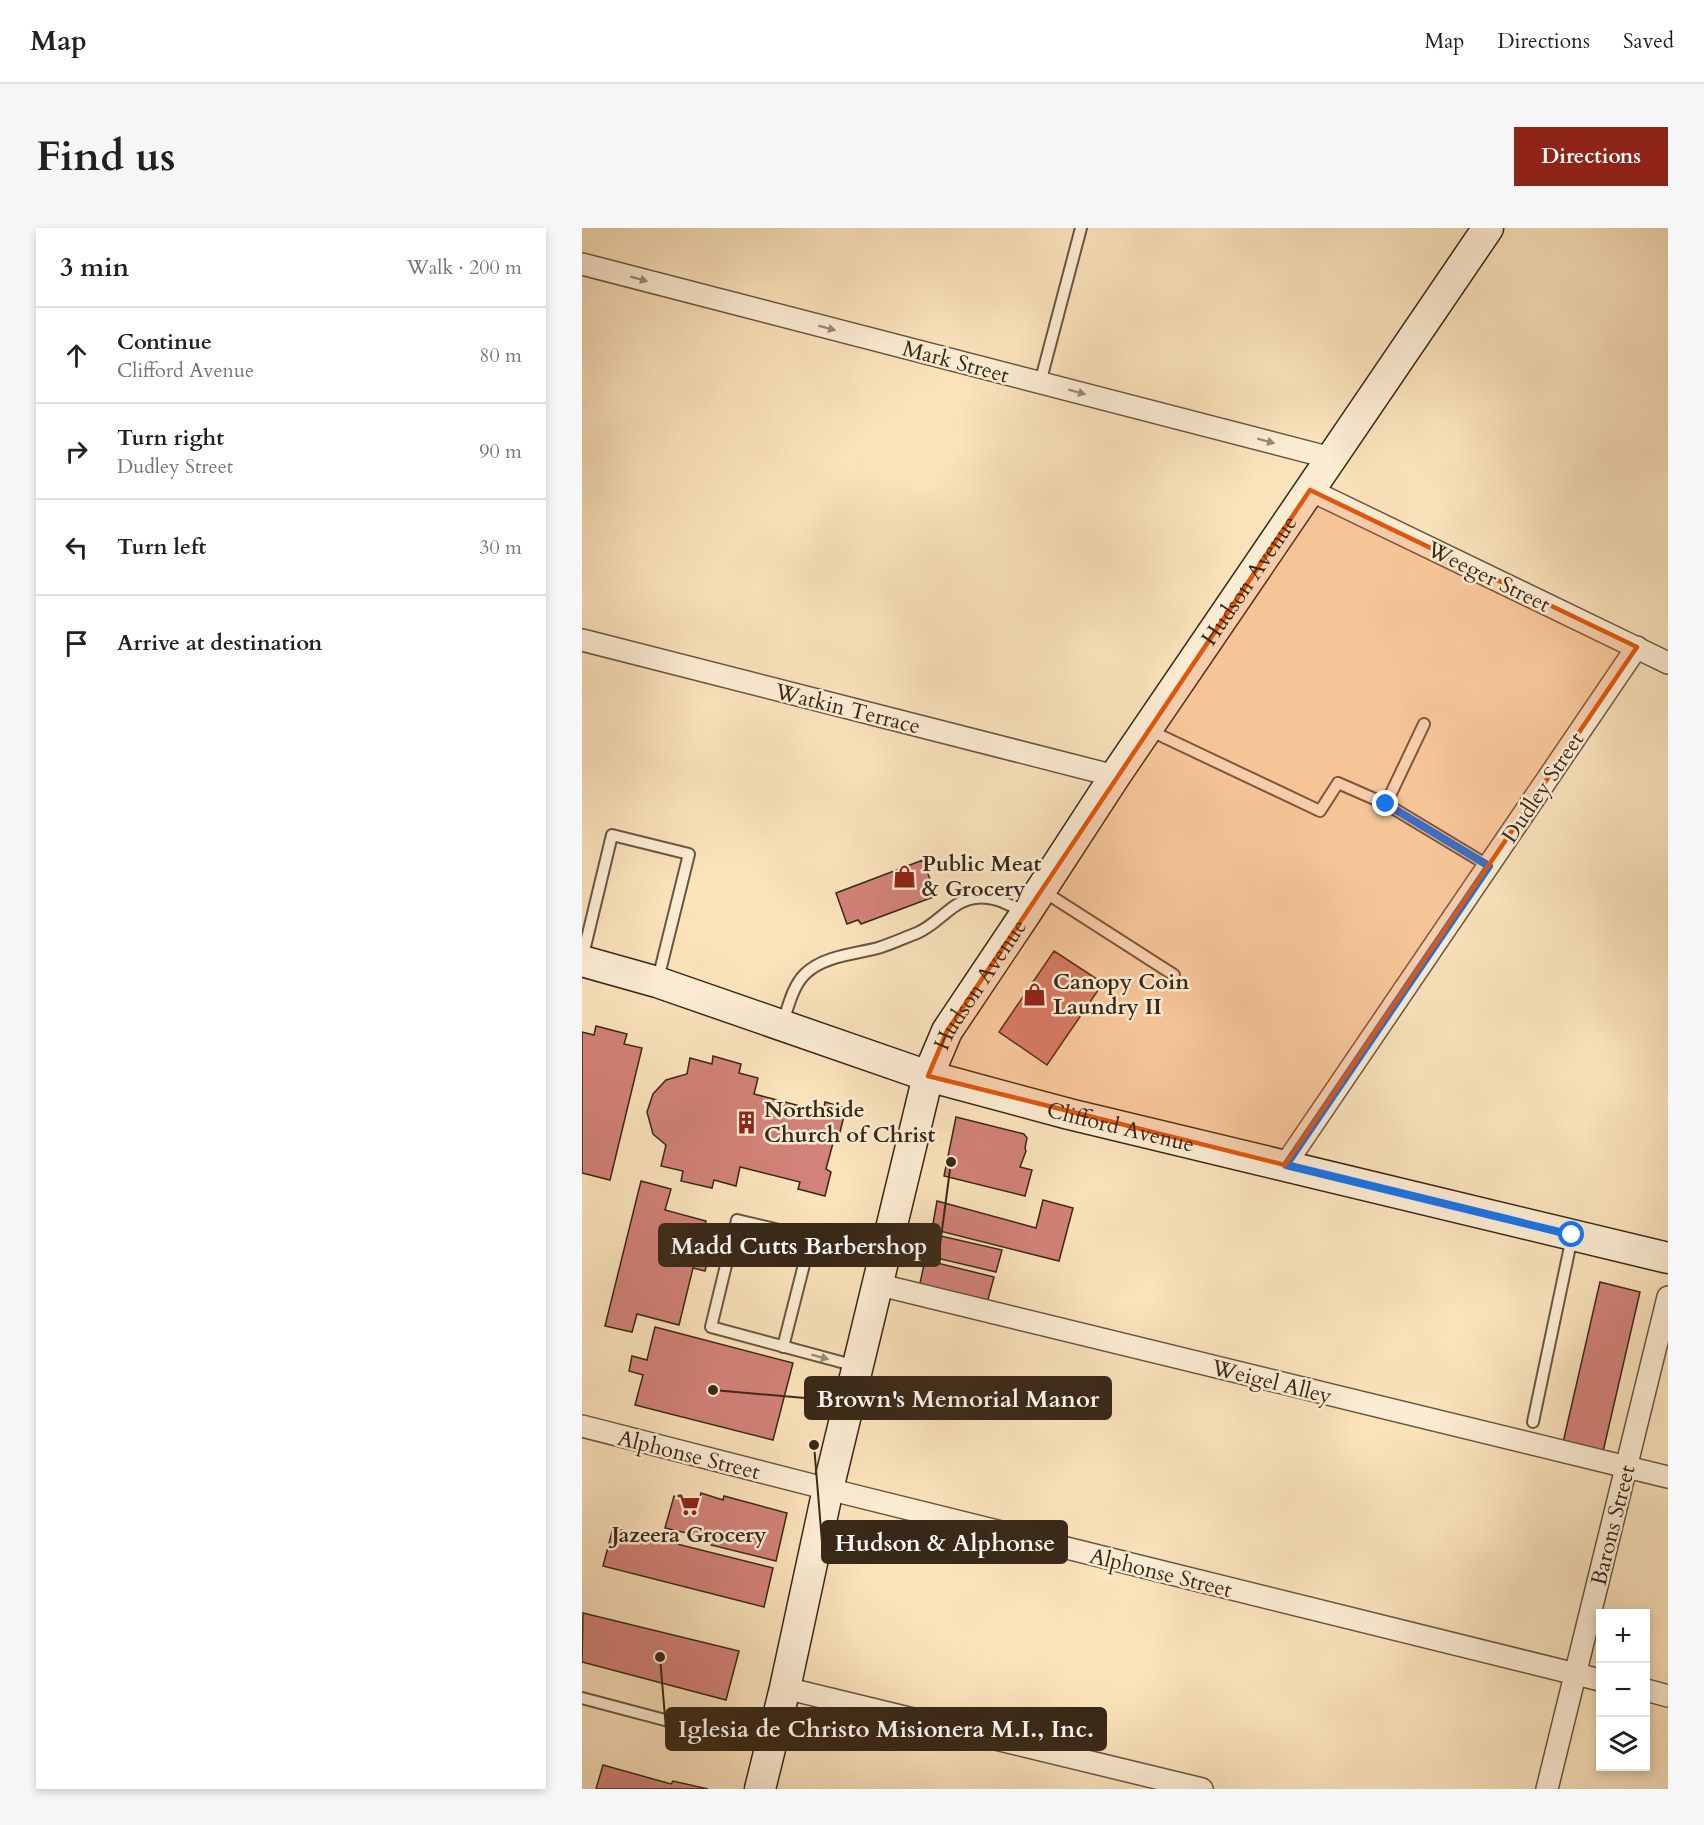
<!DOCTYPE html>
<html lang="en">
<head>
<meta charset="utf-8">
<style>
  body { margin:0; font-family:Cardo,serif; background:#f6f6f6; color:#202124 }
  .controls { position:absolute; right:18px; bottom:18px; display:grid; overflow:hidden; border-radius:0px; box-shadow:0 3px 9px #0003 }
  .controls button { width:54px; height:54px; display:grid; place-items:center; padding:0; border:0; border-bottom:2px solid #e0e0e0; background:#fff; color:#202124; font:30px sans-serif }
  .stop { position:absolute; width:18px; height:18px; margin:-14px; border:4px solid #1a73e8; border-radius:50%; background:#fff }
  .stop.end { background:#1a73e8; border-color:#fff; box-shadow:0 2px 6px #0008 }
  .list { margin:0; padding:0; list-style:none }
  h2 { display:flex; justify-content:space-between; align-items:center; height:78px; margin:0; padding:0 24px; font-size:26px }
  h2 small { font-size:20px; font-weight:400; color:#757577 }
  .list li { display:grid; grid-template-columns:39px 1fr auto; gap:18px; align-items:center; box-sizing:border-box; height:96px; padding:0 24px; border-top:2px solid #e0e0e0 }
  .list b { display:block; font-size:22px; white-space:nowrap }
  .list p { margin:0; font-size:20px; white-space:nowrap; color:#757577 }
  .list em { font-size:20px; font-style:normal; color:#757577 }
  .icon { flex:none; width:33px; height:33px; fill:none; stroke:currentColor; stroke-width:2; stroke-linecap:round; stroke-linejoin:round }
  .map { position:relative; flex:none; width:1086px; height:1561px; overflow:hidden; border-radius:0px }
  header { display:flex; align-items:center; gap:36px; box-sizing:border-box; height:84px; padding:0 30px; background:#fff; border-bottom:2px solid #e0e0e0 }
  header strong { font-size:28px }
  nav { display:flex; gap:33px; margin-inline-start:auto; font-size:21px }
  .intro { display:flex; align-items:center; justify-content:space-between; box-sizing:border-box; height:144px; padding:0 36px }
  h1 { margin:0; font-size:42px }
  .button { padding:15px 27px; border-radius:0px; background:#8f2418; color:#fff; font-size:21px; font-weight:700 }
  main { display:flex; gap:36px; padding:0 36px }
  aside { flex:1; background:#fff; border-radius:0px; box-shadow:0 3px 9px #0003 }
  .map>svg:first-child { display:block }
  .building { fill:#d28278; stroke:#392817; stroke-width:1.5 }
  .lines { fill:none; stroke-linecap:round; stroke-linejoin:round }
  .lane-casing { stroke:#695640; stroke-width:14 }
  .street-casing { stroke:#695640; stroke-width:24 }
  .secondary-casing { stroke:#392817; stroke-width:33 }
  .lane { stroke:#fcecd3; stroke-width:10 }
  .street { stroke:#fcecd3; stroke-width:21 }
  .secondary { stroke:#fcecd3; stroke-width:30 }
  .oneway { fill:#9a8a75 }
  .route { stroke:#1a73e8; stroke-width:8 }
  .marked { fill:#df570d; fill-opacity:0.2; stroke:#df570d; stroke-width:4.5; stroke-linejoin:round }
  .labels { text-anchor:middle; stroke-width:5; stroke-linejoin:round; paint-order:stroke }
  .street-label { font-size:22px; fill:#392817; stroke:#fcecd3 }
  .poi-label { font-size:22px; font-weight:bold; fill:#392817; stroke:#fcecd3; text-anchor:start }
  .leader { fill:none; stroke:#392817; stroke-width:2 }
  .callout-dot { fill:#392817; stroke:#fcecd3; stroke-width:2 }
  .callout { fill:#392817; stroke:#392817; stroke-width:2 }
  .callout-label { font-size:24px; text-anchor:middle; font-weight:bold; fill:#fff }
</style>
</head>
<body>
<header>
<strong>Map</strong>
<nav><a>Map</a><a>Directions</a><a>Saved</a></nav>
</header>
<div class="intro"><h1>Find us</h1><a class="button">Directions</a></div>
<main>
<aside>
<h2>3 min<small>Walk · 200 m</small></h2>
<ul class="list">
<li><svg class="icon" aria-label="ahead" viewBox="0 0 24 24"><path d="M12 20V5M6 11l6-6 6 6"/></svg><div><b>Continue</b><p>Clifford Avenue</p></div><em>80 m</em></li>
<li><svg class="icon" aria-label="right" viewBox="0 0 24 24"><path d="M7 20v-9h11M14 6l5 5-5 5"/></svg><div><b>Turn right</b><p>Dudley Street</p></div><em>90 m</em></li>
<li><svg class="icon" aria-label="left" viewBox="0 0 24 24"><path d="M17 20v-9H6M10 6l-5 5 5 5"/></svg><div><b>Turn left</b></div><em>30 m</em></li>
<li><svg class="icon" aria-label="arrive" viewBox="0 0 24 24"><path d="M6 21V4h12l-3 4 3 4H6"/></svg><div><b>Arrive at destination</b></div></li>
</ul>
</aside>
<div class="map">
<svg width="1086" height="1561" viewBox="0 0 1086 1561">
  <rect width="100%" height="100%" fill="#fae2bb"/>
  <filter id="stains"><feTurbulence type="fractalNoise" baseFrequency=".00333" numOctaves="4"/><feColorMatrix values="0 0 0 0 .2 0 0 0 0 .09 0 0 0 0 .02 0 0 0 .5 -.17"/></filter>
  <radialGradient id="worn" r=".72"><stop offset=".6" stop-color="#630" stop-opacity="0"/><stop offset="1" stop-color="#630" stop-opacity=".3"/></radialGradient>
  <path class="building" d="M341,632L354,668L279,696L276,692L265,696L254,665Z
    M472,723L521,755L465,837L417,804Z
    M14,798L45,806L42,816L60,820L28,952L0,945V804L12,807Z
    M131,828L159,836L157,845L176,850L172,866L241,884L243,874L264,880L258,904H254L244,941L249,944L243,968L216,961L218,954L158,939L154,958L132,952L130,960L99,953L101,943L79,938L84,917L71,906L65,884L71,866L84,852L105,846L108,830L130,836Z
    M374,889L442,906L445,910L443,920L444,923L438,939L450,942L443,968L362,948Z
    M59,953L89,961L83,982L124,993L120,1010L130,1013L123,1043L111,1040L97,1097L55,1086L50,1104L23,1098Z
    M461,972L491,980L477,1033L350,1001L355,973L454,1000Z
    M350,1006L420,1022L414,1044L346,1028Z
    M343,1032L412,1049L405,1075L337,1060Z
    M1018,1054L1058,1064L1020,1228L980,1219Z
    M73,1099L211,1135L191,1212L53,1177L61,1147L47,1143L50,1128L65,1132Z
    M119,1265L141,1272L142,1268L205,1285L194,1333L129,1317L130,1311L83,1300L92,1268L117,1273Z
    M31,1300L191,1340L182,1379L21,1338Z
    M1,1385L157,1423L144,1472L0,1434Z
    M21,1537L89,1556L91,1553L126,1561H14Z"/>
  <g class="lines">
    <defs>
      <path id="lane" d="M458,155L499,0
        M567,502L738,583L756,555L804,576L907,638
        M804,576L842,496
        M461,663L592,747
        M0,731L30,607L107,626L76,751
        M200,797C206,780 210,759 223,746C241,728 273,726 296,720C309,716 322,710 335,705C357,696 369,673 393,670C411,667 426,676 441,684
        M201,1119L229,1009
        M274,1138L129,1099L155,992L301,1027
        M951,1194L990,1009
        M0,1470L185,1519"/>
      <path id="street" d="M0,36L749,230
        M728,262L1086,435
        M0,412L533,548
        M703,937L1055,419
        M294,1056L1086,1249
        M0,1198L246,1261L1018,1452
        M203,1460L620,1561
        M1064,1462L1086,1468
        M965,1561L1086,1069"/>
      <g id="secondary">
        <path id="s1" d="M0,733L75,754L346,848L487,886L1086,1030"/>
        <path id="s2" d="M178,1561L203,1460L246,1261L346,848L365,803L444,685L533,548L906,0"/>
      </g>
    </defs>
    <use href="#lane" class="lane-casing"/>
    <use href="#street" class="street-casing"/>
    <use href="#secondary" class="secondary-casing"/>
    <use href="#lane" class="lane"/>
    <use href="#street" class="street"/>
    <use href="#secondary" class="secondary"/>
  </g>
  <defs><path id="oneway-solid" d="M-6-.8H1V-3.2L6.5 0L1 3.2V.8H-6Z" transform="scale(1.5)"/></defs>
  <g class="oneway">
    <use href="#oneway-solid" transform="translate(57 51) rotate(15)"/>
    <use href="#oneway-solid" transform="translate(245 100) rotate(15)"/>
    <use href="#oneway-solid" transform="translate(495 164) rotate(15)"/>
    <use href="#oneway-solid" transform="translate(684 213) rotate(15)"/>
    <use href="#oneway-solid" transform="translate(238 1129) rotate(15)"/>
  </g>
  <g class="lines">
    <path class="route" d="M804,576L907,638L704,937L990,1007"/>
  </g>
  <path class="marked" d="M728,262L1055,419L703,937L346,848L365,803Z"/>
  <defs>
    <symbol id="shop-bare" viewBox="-9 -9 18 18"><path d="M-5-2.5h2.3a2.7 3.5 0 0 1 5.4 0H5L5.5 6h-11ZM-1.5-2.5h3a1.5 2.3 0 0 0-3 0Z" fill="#8f2418" stroke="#fcecd3" stroke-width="2.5" paint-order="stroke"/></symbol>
    <symbol id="building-bare" viewBox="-9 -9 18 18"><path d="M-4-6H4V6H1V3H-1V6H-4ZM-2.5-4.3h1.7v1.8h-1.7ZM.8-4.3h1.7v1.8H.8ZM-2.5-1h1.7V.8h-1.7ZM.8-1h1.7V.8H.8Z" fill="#8f2418" stroke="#fcecd3" stroke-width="2.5" paint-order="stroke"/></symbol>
    <symbol id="supermarket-bare" viewBox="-9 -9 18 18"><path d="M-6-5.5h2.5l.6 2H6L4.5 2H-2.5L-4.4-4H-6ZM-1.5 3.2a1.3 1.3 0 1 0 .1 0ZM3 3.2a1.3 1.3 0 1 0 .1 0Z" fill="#8f2418" stroke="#fcecd3" stroke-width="2.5" paint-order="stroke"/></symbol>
  </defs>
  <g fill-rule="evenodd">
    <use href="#shop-bare" x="306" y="632" width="33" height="33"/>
    <use href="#shop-bare" x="436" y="750" width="33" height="33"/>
    <use href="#building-bare" x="148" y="878" width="33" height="33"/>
    <use href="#supermarket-bare" x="90" y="1260" width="33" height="33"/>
  </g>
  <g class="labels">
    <g class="street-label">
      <text transform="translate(374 133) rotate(15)" y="8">Mark Street</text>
      <text transform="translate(907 348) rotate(26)" y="8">Weeger Street</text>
      <text dy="8" stroke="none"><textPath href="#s2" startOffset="1324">Hudson Avenue</textPath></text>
      <text transform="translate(266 480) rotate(14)" y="8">Watkin Terrace</text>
      <text transform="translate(960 559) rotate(-56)" y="8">Dudley Street</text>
      <text dy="8" stroke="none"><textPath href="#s2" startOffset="838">Hudson Avenue</textPath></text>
      <text dy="8" stroke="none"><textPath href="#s1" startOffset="564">Clifford Avenue</textPath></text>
      <text transform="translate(690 1153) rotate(14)" y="8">Weigel Alley</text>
      <text transform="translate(107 1226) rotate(14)" y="8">Alphonse Street</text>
      <text transform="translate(1030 1297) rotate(-76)" y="8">Barons Street</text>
      <text transform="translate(579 1344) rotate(14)" y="8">Alphonse Street</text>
    </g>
    <g class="poi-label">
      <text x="340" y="643">Public Meat<tspan x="340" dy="25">&amp; Grocery</tspan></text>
      <text x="471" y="761">Canopy Coin<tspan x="471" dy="25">Laundry II</tspan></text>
      <text x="182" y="889">Northside<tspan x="182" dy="25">Church of Christ</tspan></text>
      <text x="107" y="1314" text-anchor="middle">Jazeera Grocery</text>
    </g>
  </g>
  <path class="leader" d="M369 934L358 1017M131 1162L223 1170M232 1217L240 1314M78 1429L84 1501"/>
  <g class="callout-dot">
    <circle cx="369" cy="934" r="6"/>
    <circle cx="131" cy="1162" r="6"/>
    <circle cx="232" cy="1217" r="6"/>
    <circle cx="78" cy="1429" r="6"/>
  </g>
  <g class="callout">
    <rect x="77" y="996" width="281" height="42" rx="6"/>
    <rect x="223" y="1149" width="306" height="42" rx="6"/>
    <rect x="240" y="1293" width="245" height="42" rx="6"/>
    <rect x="84" y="1480" width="440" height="42" rx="6"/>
  </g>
  <g class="callout-label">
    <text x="217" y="1026">Madd Cutts Barbershop</text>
    <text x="376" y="1179">Brown's Memorial Manor</text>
    <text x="363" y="1323">Hudson &amp; Alphonse</text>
    <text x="304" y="1509">Iglesia de Christo Misionera M.I., Inc.</text>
  </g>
  <rect width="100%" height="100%" filter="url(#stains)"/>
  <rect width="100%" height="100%" fill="url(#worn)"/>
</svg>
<div class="controls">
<button>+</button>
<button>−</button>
<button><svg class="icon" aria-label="layers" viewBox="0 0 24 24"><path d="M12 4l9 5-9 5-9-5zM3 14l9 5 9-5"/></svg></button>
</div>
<div class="stop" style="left:990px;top:1007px"></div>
<div class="stop end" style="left:804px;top:576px"></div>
</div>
</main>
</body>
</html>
